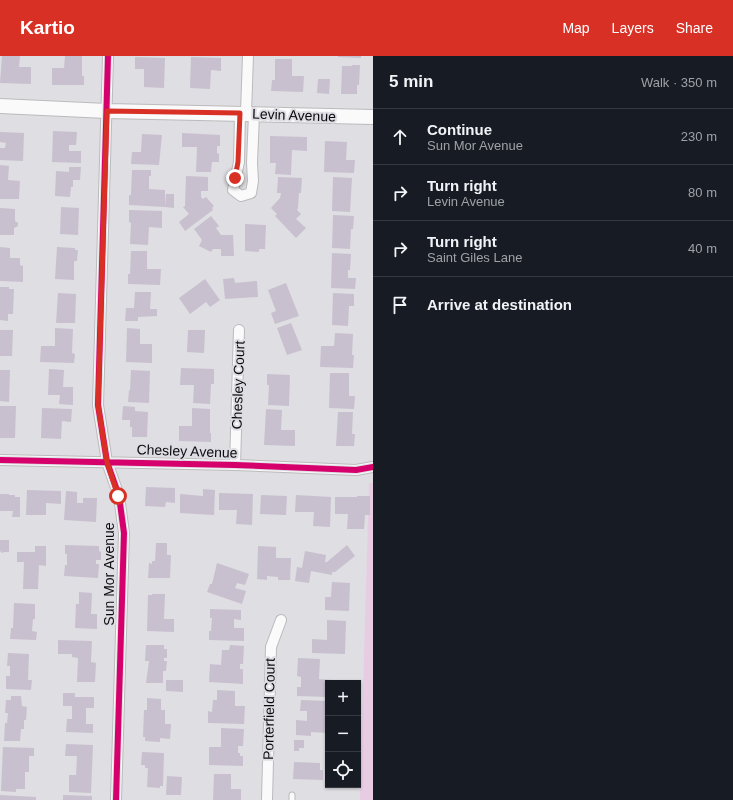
<!DOCTYPE html>
<html lang="en">
<head>
<meta charset="utf-8">
<style>
  body { margin:0; font-family:Helvetica,sans-serif; background:#242831; color:#f1f3f6 }
  .controls { position:absolute; right:12px; bottom:12px; display:grid; overflow:hidden; border-radius:0px; box-shadow:0 1px 3px #0004 }
  .controls button { width:36px; height:36px; display:grid; place-items:center; padding:0; border:0; border-bottom:1px solid #363941; background:#171b24; color:#f1f3f6; font:20px sans-serif }
  .stop { position:absolute; width:12px; height:12px; margin:-9px; border:3px solid #d93025; border-radius:50%; background:#fff }
  .stop.end { background:#d93025; border-color:#fff; box-shadow:0 1px 4px #0008 }
  .list { margin:0; padding:0; list-style:none }
  h2 { display:flex; justify-content:space-between; align-items:center; height:52px; margin:0; padding:0 16px; font-size:17px }
  h2 small { font-size:13px; font-weight:400; color:#9ea1a6 }
  .list li { display:grid; grid-template-columns:26px 1fr auto; gap:12px; align-items:center; box-sizing:border-box; height:56px; padding:0 16px; border-top:1px solid #363941 }
  .list b { display:block; font-size:15px; white-space:nowrap }
  .list p { margin:0; font-size:13px; white-space:nowrap; color:#9ea1a6 }
  .list em { font-size:13px; font-style:normal; color:#9ea1a6 }
  .icon { flex:none; width:22px; height:22px; fill:none; stroke:currentColor; stroke-width:2; stroke-linecap:round; stroke-linejoin:round }
  .map { position:relative; flex:none; width:373px; height:744px; overflow:hidden }
  header { display:flex; align-items:center; gap:24px; box-sizing:border-box; height:56px; padding:0 20px; background:#d93025; color:#fff }
  header strong { font-size:19px }
  nav { display:flex; gap:22px; margin-inline-start:auto; font-size:14px }
  main { display:flex }
  aside { flex:1; background:#171b24 }
  .map>svg:first-child { display:block }
  .green { fill:#e8cce4 }
  .building { fill:#c8c0cf }
  .lines { fill:none; stroke-linecap:round; stroke-linejoin:round }
  .lane-casing { stroke:#bbbabc; stroke-width:7 }
  .street-casing { stroke:#bbbabc; stroke-width:12 }
  .secondary-casing { stroke:#bbbabc; stroke-width:16 }
  .lane { stroke:#fafafb; stroke-width:5 }
  .street { stroke:#fafafb; stroke-width:10 }
  .secondary { stroke:#fafafb; stroke-width:14 }
  .cycleway-casing { stroke:#dedde3; stroke-width:8 }
  .cycleway { stroke:#d6006c; stroke-width:6 }
  .route { stroke:#d93025; stroke-width:5 }
  .labels { text-anchor:middle; stroke-width:4; stroke-linejoin:round; paint-order:stroke }
  .street-label { font-size:14px; fill:#0b0b0d; stroke:#dedde3 }
</style>
</head>
<body>
<header>
<strong>Kartio</strong>
<nav><a>Map</a><a>Layers</a><a>Share</a></nav>
</header>
<main>
<div class="map">
<svg width="373" height="744" viewBox="0 0 373 744">
  <rect width="100%" height="100%" fill="#dfdee2"/>
  <path class="green" d="M369,427H373V744H360Z"/>
  <path class="building" d="M2,0H20L19,11H31V28L0,27Z
    M65,0H82V20H84V29H52V12H64Z
    M338,0H361V2L338,1Z
    M135,1L165,2L164,32L144,31V13H135Z
    M191,1L221,2V15L211,14L210,33L190,32Z
    M275,3H292V20H304L303,36L271,35L272,24H275Z
    M352,9H360L359,29H357V38H341L342,10H352Z
    M318,23H330L329,38L317,37Z
    M53,75L77,76L76,89H69V95H81V107L52,106Z
    M0,76L24,77L23,105L0,104V92H5L6,87L0,86Z
    M182,77L220,79V90H217V97L219,98V106H212L211,116H196L197,91H182Z
    M142,78L162,79L159,109L131,108L132,96H141Z
    M270,80L307,81V95L292,94L291,119L275,118L276,107H270Z
    M325,85L347,86L346,104H355L354,117L324,116Z
    M0,109L9,110L8,124L20,125L19,143H0Z
    M69,111H81L80,124H73V131H71L70,141L55,140L56,115L69,116Z
    M132,114H151V120H149V133L165,134V151L129,149V139H131Z
    M186,120L208,121V135H201V141L203,143L206,141L214,150L212,152L213,154L185,175L179,166L189,158L183,151L185,150Z
    M278,121L302,122L301,137H299L298,152L297,154L301,158L296,163L306,172L296,182L275,160L277,158L271,152L280,142L281,137H277Z
    M333,121L352,122L350,156L332,155Z
    M166,138H174V152L165,151Z
    M61,151L79,152L78,179L60,178Z
    M0,152L15,153V165L18,167V170L14,172V179H0Z
    M129,154L162,155V172L149,171L148,189L130,188L131,167L129,166Z
    M333,159L354,160L353,173H351L350,193L332,192Z
    M211,160L219,170L216,172L221,179H233L234,200H221V193H213L211,196L199,190L202,184L194,173Z
    M245,168L266,169L265,193H259V196L245,195Z
    M0,191L10,192V202H20V209L23,210V226L0,225Z
    M57,191L75,192V194H78L77,205H74V224L55,223Z
    M131,195H147V213H161L160,229L128,228V218H130Z
    M332,197L351,198L350,214H348V222H356L355,233L331,232Z
    M234,222L235,227L257,225L258,241L225,243L223,223Z
    M205,223L220,244L210,251L206,246L190,258L179,242Z
    M286,227L299,260L275,268L271,257L276,255L268,234Z
    M0,231H9V233H14L13,258H8V265L0,264Z
    M135,236H151L150,253H157V260L138,261V265H125L126,252H134Z
    M58,237L76,238L75,267H56Z
    M333,237L354,238V250H349L348,270L332,269Z
    M291,267L302,294L287,299L277,272Z
    M55,272L73,273L72,297L75,298L74,307L40,306L41,290H55Z
    M127,272L140,273V288H152V307L126,306Z
    M0,274H13L12,300H0Z
    M188,274H205L204,297L187,296Z
    M335,277L353,278L352,299H354L353,312L320,311L321,290H334Z
    M181,312L214,313V328H211L210,348L193,347L194,329H180Z
    M49,313L64,314L63,331H73V349L59,348L60,339H48Z
    M0,314H10L9,346L0,345Z
    M131,314L150,315L149,347L128,346L129,334H130Z
    M330,317H349V340H355L354,353L329,352Z
    M267,318L290,319L289,350L268,349L269,329H267Z
    M0,350H16L15,382H0Z
    M123,350L135,351V355L148,356L147,381H132V371H130V364H122Z
    M42,352L72,353L71,366L62,365L61,383L41,382Z
    M192,352L210,353V377H211V386L179,385V370H192Z
    M266,353L282,354L281,374H295V390L264,389Z
    M338,356H353L352,378H355L354,390H336Z
    M146,431L175,432V447L166,446L165,451L145,450Z
    M203,433L215,434L214,459L180,457V438L203,440Z
    M27,434L61,435V448L46,447V459H26Z
    M66,435L77,436V447H83V442H97L96,466L64,464Z
    M219,437L253,438L252,469L236,468L237,454H219Z
    M0,438H9V439H15V441H20V461H12L13,455H0Z
    M261,439L287,440L286,459L260,458Z
    M296,439L331,441L330,471L313,470L314,456H295Z
    M357,440H370V459H365L364,473H347L348,458H335V441H357Z
    M0,484H9V496H4L2,497L0,495Z
    M156,487H167V499H171L170,522H148L149,507L152,508V505H155Z
    M65,489L99,490V495L101,496V504H96V508H99L98,522L64,520L65,509H67V498H65Z
    M347,489L355,500L335,516H332V519L311,515L309,527L295,525L297,511L302,512L305,495L326,499L325,506H327Z
    M35,490H46V510L39,509L38,533H23L24,506H17V496H35Z
    M258,490L276,491V502H291L290,524H278V521L267,520V524L257,523Z
    M217,507L249,518L245,529L237,527L235,532L246,535L242,548L207,536L210,528H212Z
    M332,526L350,527L349,555L325,554V541H331Z
    M79,536L92,537L91,558H97V573L75,572L76,548H79Z
    M152,538H165L164,563H174V576L147,575L148,539H152Z
    M14,547L35,548V563H33L32,575L37,576L36,584L10,583L11,572H13Z
    M210,553L241,554V564L234,563V572H244V585L209,584V575H211L212,562H210Z
    M327,564L346,565L345,598L312,597V583L327,584Z
    M58,584L92,585L91,606L96,607L95,626H77L78,602L72,601V598H58Z
    M146,589H164V593H167V602H164V605H167L166,615H163V627H146L149,605H145Z
    M230,589L244,590L243,608H240V613H243V628L209,626L210,608L221,609L222,594H229Z
    M8,597L29,598L28,624H32L31,634L6,633V620H10V610H7Z
    M298,602L320,603L319,623L331,624V627H328V641L297,640V631H301V621L297,620Z
    M166,624H183V636L166,635Z
    M217,634L235,635V650H245L244,668L208,667V655L212,656L213,644H217Z
    M63,637H75V641H94V652H86V668H93V677L66,676L67,663H72V650H63Z
    M11,640H21L22,650L27,651L26,664H24V673H21L20,685H4L5,667H7L8,657H5L6,644H11Z
    M147,642L161,643V654H165V668H171L170,683L160,682V686L145,685V681H143L144,654H147Z
    M301,644L328,645V677L311,676V680L296,679V664L307,665V655H300Z
    M221,672L244,673L243,690H238V697H240V700H243V710L209,709V691H221Z
    M294,684H304V692H299V695H294Z
    M66,688L93,689L91,737L69,736V719H76L77,700H65Z
    M3,691L34,692V700H29V716H25V733H16V736L1,735Z
    M142,696L164,697L163,730H160V732L147,731L148,712H145V709H141Z
    M294,706L320,707V714H323V724L293,723Z
    M214,718H231V733H241V744H213Z
    M167,720L182,721L181,739H166Z
    M0,739L36,741V744H0Z
    M63,739L92,740V744H63Z"/>
  <g class="lines">
    <defs>
      <path id="lane" d="M292,744V739"/>
      <path id="street" d="M108,0L98,349L107,406L119,440L124,477L116,744
        M240,57L239,106L233,134L241,140L251,137L253,125L252,107L254,58
        M246,57L248,0
        M0,404L235,409L356,414L373,411
        M235,409L239,274
        M267,744L271,591L281,564"/>
      <path id="secondary" d="M0,50L107,55L373,61"/>
    </defs>
    <use href="#lane" class="lane-casing"/>
    <use href="#street" class="street-casing"/>
    <use href="#secondary" class="secondary-casing"/>
    <use href="#lane" class="lane"/>
    <use href="#street" class="street"/>
    <use href="#secondary" class="secondary"/>
    <defs>
      <path id="cycleway" d="M108,0L98,349L107,406L119,440L124,477L116,744
        M0,404L235,409L356,414L373,411"/>
    </defs>
    <use href="#cycleway" class="cycleway-casing"/>
    <use href="#cycleway" class="cycleway"/>
  </g>
  <g class="lines">
    <path class="route" d="M118,440L107,406L98,349L107,55L240,57L238,106L235,122"/>
  </g>
  <g class="labels">
    <g class="street-label">
      <text transform="translate(294 59) rotate(2)" y="5">Levin Avenue</text>
      <text transform="translate(238 329) rotate(-88)" y="5">Chesley Court</text>
      <text transform="translate(187 395) rotate(2)" y="5">Chesley Avenue</text>
      <text transform="translate(109 518) rotate(-90)" y="5">Sun Mor Avenue</text>
      <text transform="translate(269 653) rotate(-89)" y="5">Porterfield Court</text>
    </g>
  </g>
</svg>
<div class="controls">
<button>+</button>
<button>−</button>
<button><svg class="icon" aria-label="locate" viewBox="0 0 24 24"><circle cx="12" cy="12" r="6"/><path d="M12 2v4M12 18v4M2 12h4M18 12h4"/></svg></button>
</div>
<div class="stop" style="left:118px;top:440px"></div>
<div class="stop end" style="left:235px;top:122px"></div>
</div>
<aside>
<h2>5 min<small>Walk · 350 m</small></h2>
<ul class="list">
<li><svg class="icon" aria-label="ahead" viewBox="0 0 24 24"><path d="M12 20V5M6 11l6-6 6 6"/></svg><div><b>Continue</b><p>Sun Mor Avenue</p></div><em>230 m</em></li>
<li><svg class="icon" aria-label="right" viewBox="0 0 24 24"><path d="M7 20v-9h11M14 6l5 5-5 5"/></svg><div><b>Turn right</b><p>Levin Avenue</p></div><em>80 m</em></li>
<li><svg class="icon" aria-label="right" viewBox="0 0 24 24"><path d="M7 20v-9h11M14 6l5 5-5 5"/></svg><div><b>Turn right</b><p>Saint Giles Lane</p></div><em>40 m</em></li>
<li><svg class="icon" aria-label="arrive" viewBox="0 0 24 24"><path d="M6 21V4h12l-3 4 3 4H6"/></svg><div><b>Arrive at destination</b></div></li>
</ul>
</aside>
</main>
</body>
</html>
